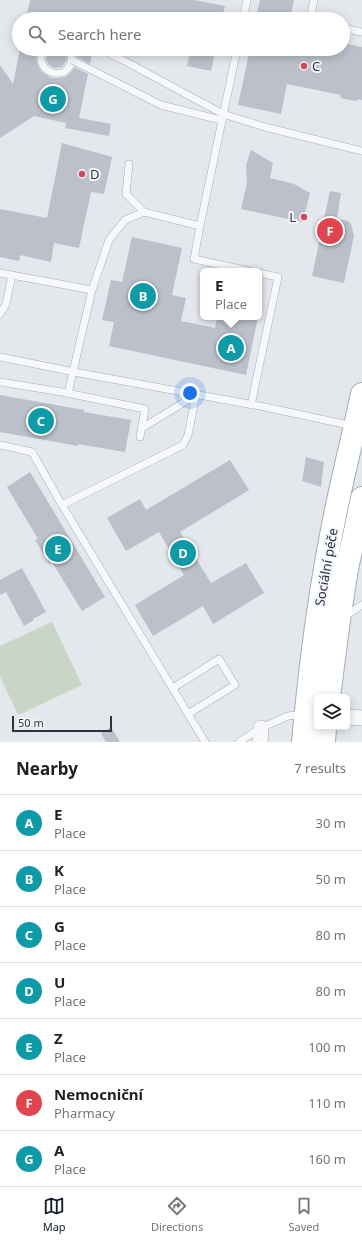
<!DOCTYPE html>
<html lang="en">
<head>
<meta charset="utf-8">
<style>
  body { margin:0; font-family:"Noto Sans",sans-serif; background:#f6f6f6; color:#202124 }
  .controls { position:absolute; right:12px; bottom:12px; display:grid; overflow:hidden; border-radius:6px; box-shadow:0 2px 10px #0003 }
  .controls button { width:36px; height:36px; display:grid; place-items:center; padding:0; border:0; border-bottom:1px solid #e0e0e0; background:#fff; color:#202124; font:20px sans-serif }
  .scale { position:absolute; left:12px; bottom:10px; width:100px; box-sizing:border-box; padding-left:4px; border:2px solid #2b3445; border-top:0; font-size:11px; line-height:14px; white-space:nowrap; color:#2b3445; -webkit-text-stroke:3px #f4f6f9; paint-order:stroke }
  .you { position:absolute; left:190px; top:393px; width:14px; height:14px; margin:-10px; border:3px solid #fff; border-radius:50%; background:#1a73e8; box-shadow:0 0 0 6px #1a73e833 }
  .badge { display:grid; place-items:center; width:26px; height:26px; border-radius:50%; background:#111827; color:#fff; font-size:13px; font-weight:700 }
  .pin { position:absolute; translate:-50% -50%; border:2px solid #fff; box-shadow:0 1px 4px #0006 }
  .popup { position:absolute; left:200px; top:268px; width:62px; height:52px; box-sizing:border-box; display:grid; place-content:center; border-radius:6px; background:#fff; filter:drop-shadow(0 1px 3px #0005); font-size:13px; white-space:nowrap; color:#757577 }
  .popup b { font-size:15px; color:#202124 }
  .popup::after { content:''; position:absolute; left:50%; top:100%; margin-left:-8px; border:8px solid transparent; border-top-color:#fff }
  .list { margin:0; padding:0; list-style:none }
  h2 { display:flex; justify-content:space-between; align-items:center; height:52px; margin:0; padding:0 16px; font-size:17px }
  h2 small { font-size:13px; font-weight:400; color:#757577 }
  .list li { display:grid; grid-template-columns:26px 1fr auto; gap:12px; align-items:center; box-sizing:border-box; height:56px; padding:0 16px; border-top:1px solid #e0e0e0 }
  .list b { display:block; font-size:15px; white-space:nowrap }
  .list p { margin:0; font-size:13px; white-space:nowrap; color:#757577 }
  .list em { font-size:13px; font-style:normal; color:#757577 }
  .icon { flex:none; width:22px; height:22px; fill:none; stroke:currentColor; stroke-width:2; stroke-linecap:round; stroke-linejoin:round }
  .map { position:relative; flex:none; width:362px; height:742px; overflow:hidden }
  .search { position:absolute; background:#fff; box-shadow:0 2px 10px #0003; left:12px; right:12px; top:12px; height:44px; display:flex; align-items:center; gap:10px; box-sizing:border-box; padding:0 14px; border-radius:22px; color:#757577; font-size:15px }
  .sheet { height:444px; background:#fff }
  nav { display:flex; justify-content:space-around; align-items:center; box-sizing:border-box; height:56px; border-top:1px solid #e0e0e0; background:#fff; font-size:11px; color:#757577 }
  nav a { display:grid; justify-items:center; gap:2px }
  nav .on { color:#111827 }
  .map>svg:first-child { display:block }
  .green { fill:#c9d6c5 }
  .building { fill:#bbc0ca }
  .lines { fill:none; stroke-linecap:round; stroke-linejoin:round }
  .service-casing { stroke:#a9aeb7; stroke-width:8 }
  .minor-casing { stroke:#a9aeb7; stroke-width:16 }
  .primary-casing { stroke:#a3abb8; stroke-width:24 }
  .service { stroke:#f7f8fa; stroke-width:7 }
  .minor { stroke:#f7f8fa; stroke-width:15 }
  .primary { stroke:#fff; stroke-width:22 }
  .service-bridge-casing { stroke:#a9aeb7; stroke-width:8; stroke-linecap:butt }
  .service-bridge { stroke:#f7f8fa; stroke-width:7 }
  .poi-dot { fill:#d1495b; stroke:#f4f6f9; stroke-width:1.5 }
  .labels { text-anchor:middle; stroke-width:4; stroke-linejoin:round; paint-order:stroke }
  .poi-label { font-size:13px; fill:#2b3445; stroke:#f4f6f9; text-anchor:start }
  .street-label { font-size:13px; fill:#2b3445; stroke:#f4f6f9 }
</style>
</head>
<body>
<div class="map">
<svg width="362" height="742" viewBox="0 0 362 742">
  <rect width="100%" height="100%" fill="#e4e7ec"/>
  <path class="green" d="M52,622L82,685L18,715L0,676V646Z"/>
  <path class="building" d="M30,0H195L225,6L222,19H26Z
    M260,0H294L290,19H256Z
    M343,43L362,47V100L358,99L357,101L350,100L340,98L341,95L287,84L281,114L238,105L250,49H343Z
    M20,49H38L36,59L38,66L42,72L51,78H58L65,77L70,73L75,67L88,74L79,118L111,124L109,136L65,128L66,123L34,116L0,138V65L13,84Z
    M48,49H64L67,56L66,61L62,67L54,68L49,65L46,59Z
    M75,49H93L90,64L77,57Z
    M191,49H216L211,71L187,66Z
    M62,143L112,157L104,194L91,192L79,248L54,243L51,262L20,255L19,261L0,257V209L47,218Z
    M251,150L273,163L270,178L294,184L310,193L303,222L241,209L247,183L246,165Z
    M330,191L341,193L337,219L348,221L351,224L354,236L344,283L312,276Z
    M132,237L182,248L172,295L186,298L181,321L215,328L217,317H258L246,375L109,346L114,322L102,320L111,280L122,282Z
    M0,395L84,410V412L131,420L125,452L78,444V446L0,432Z
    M306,457L324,462L321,487L302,481Z
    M230,460L249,490L180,532L211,583L246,563L264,593L213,624L203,606L153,636L135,605L184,575L159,532L126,551L107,518L140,499L146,510Z
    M30,472L105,597L82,611L52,562L49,563L35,540L38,539L7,487Z
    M22,568L46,612L33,619L34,620L24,626L6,592L0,595V580Z
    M111,727L120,742H106L101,733Z"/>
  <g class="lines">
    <defs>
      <path id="service" d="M243,19L247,0
        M310,19L314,0
        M343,28L362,32
        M101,49L121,59L223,114L265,127L362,151
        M64,72C72,66 74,58 69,49
        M161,105L221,120
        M129,164L126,194L144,212
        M200,226L194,259L249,271
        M0,273L92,290
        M0,314L6,304L12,275
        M0,357L74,372L265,407L353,426
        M0,382L62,392L145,409L140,437
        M68,393L92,290L109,240L125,220L144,212L200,226L237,49
        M196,395L188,435L183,445L62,505L205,742
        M251,405L278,277L259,273
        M142,428L196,395
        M0,445L32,452L62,505
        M344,617L362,605
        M173,688L219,659L235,685L188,714
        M239,742L261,728L288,716L304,714"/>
      <path id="minor" d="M347,717L362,718
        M260,742L261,728"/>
      <path id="primary" d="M329,697L339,620L347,569L362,498
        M303,742C310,664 320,587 336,510C344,471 354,433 362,394
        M324,742L325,727"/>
    </defs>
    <use href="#service" class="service-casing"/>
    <use href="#minor" class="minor-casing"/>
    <use href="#primary" class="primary-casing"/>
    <use href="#service" class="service"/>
    <use href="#minor" class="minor"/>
    <use href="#primary" class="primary"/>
    <defs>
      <path id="service-bridge" d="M43,49C36,63 48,78 64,72
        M72,60L161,105"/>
    </defs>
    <use href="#service-bridge" class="service-bridge-casing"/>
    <use href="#service-bridge" class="service-bridge"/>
  </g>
  <g class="poi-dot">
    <circle cx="304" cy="66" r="4"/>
    <circle cx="82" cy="174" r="4"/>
    <circle cx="304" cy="217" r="4"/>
  </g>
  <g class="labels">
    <g class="poi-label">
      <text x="312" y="71">C</text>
      <text x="90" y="179">D</text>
      <text x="296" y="222" text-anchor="end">L</text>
    </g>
    <g class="street-label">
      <text transform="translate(326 567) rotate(-80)" y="5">Sociální péče</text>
    </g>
  </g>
</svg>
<div class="controls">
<button><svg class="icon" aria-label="layers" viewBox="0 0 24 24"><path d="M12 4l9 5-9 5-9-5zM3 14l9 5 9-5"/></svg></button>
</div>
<div class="scale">50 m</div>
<div class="you"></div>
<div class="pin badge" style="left:231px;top:348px;background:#0f9aa8">A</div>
<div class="popup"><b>E</b>Place</div>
<div class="pin badge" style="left:143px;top:296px;background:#0f9aa8">B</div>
<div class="pin badge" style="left:41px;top:421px;background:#0f9aa8">C</div>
<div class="pin badge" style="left:183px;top:553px;background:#0f9aa8">D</div>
<div class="pin badge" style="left:58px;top:549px;background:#0f9aa8">E</div>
<div class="pin badge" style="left:330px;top:231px;background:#e0444e">F</div>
<div class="pin badge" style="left:53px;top:99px;background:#0f9aa8">G</div>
<div class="search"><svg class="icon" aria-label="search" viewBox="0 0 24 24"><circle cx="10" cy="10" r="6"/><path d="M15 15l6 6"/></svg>Search here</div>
</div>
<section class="sheet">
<h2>Nearby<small>7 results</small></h2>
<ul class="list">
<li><span class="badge" style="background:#0f9aa8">A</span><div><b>E</b><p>Place</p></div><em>30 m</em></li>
<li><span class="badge" style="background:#0f9aa8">B</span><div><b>K</b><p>Place</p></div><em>50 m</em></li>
<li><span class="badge" style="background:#0f9aa8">C</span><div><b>G</b><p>Place</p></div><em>80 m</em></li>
<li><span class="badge" style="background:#0f9aa8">D</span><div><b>U</b><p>Place</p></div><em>80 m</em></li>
<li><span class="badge" style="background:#0f9aa8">E</span><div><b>Z</b><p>Place</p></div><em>100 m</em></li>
<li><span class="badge" style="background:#e0444e">F</span><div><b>Nemocniční</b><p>Pharmacy</p></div><em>110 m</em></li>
<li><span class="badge" style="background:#0f9aa8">G</span><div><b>A</b><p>Place</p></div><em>160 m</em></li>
</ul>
</section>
<nav>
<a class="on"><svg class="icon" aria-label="map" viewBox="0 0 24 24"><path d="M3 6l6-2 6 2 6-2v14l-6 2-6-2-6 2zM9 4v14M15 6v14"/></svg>Map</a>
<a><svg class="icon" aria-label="directions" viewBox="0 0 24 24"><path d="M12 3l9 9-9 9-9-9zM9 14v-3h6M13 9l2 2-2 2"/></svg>Directions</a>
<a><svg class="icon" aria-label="saved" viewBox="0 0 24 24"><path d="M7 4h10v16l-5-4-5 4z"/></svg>Saved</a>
</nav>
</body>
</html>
